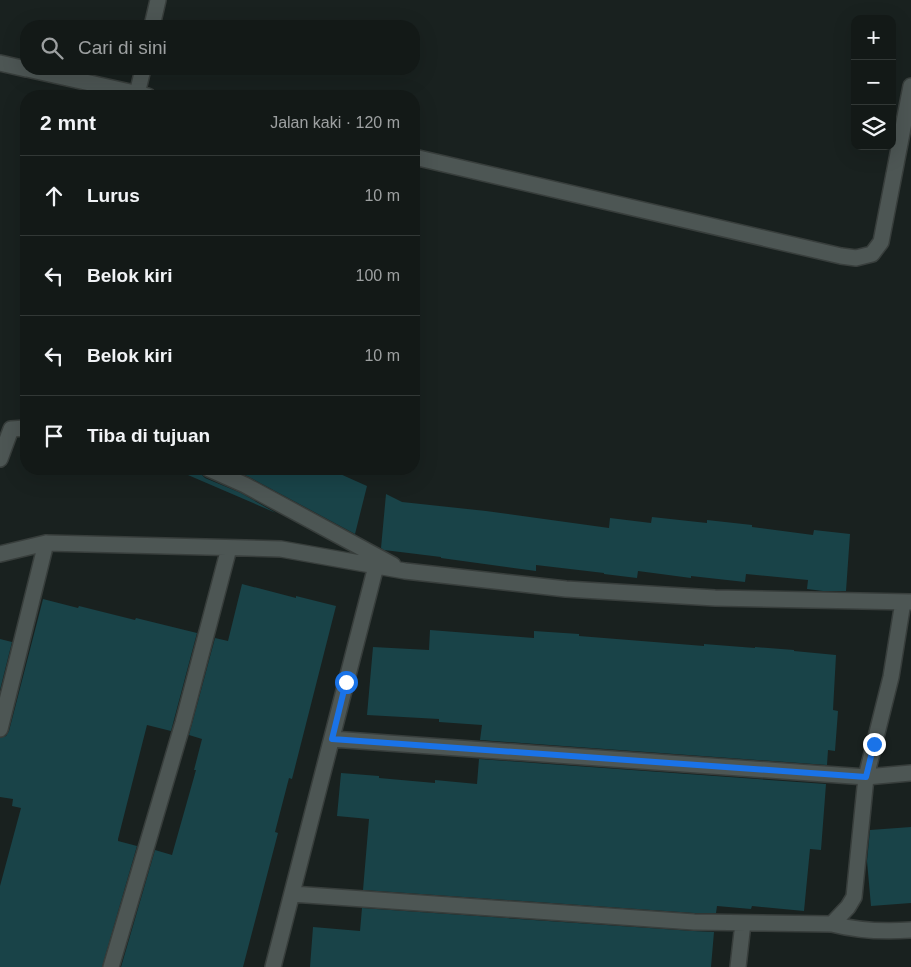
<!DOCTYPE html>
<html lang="id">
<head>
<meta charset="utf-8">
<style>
  body { margin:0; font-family:Helvetica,sans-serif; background:#1c2220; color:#f1f3f6 }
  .controls { position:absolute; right:15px; top:15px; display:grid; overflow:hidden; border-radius:10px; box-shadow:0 5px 20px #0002 }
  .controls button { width:45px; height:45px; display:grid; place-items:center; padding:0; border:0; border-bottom:1px solid #323836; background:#131917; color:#f1f3f6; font:25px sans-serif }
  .stop { position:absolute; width:15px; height:15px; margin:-11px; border:4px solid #1a73e8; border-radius:50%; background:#fff }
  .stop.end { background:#1a73e8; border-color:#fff; box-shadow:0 1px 5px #0008 }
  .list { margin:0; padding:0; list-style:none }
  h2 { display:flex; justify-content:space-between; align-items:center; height:65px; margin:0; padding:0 20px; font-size:21px }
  h2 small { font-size:16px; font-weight:400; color:#9da0a1 }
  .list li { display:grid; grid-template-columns:32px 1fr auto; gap:15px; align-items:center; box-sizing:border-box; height:80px; padding:0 20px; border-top:1px solid #323836 }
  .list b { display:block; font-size:19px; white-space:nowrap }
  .list em { font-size:16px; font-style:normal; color:#9da0a1 }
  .icon { flex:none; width:28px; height:28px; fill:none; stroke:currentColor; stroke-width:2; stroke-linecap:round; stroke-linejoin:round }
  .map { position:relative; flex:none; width:911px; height:967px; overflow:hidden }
  .search { position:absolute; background:#131917; box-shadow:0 5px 20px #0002; left:20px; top:20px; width:400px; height:55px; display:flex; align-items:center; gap:12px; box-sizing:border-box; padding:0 18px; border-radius:20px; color:#9da0a1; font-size:19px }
  .panel { position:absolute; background:#131917; box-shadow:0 5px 20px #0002; left:20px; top:90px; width:400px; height:385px; border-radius:20px }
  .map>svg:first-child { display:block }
  .building { fill:#194348 }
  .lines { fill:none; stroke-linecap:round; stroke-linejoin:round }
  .minor-casing { stroke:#383e3c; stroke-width:18 }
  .minor { stroke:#4d5654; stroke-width:15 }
  .route { stroke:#1a73e8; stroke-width:6 }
</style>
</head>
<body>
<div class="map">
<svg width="911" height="967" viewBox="0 0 911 967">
  <rect width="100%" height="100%" fill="#19211f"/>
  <path class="building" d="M174,469H200L201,474L205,478L241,493L276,513Z
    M232,469H329L367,486L355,534L249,477Z
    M386,494L402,502L486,511L609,528L610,518L651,523L652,517L707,523V520L752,525V527L813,535L814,530L850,534L846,591H823L807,589L808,580L746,574L745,582L691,576V578L638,571L637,578L604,574V573L536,565V571L441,558V557L384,550L381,548Z
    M242,584L296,598V596L336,606L292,779L289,778L275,832L278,833L243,967H121L155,850L172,855L196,770H194L202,739L189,735L215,638L228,641Z
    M43,599L78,608L79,606L135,620L136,618L197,633L171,731L147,725L118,839V841L137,846L102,967H0V886L21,808L12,806L13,799L0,797V738L6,736L9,731Z
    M430,630L534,638V631L579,634V636L704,646V644L755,648V647L794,650V651L836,655L833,710L838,711L835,751L828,750L827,765L480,740L482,725L439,722V719L367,715L373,647L429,650Z
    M0,639L12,642L0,690Z
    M479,759L826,784L821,850L810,849L804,911L752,906L751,909L717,906L716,913H694L363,890L369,819L337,816L341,773L379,776V778L435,783V780L477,784Z
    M911,827V903L871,906L867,861L870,830Z
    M362,908L693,931L714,932L711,967H310L313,927L360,931Z"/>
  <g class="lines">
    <defs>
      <path id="minor" d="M152,26L158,0
        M0,63L26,69
        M27,69L148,96
        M137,94L143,69
        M414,157L841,256L856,258L872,254L881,242L911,86
        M0,459L11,429L26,428
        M209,469L245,485L393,565
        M0,554L46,543L281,549L405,571L566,589L715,598L911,602
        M0,729L46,543
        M332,739L866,777L911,773
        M292,894L694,922L832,924L848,907L854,897L866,777L891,677L903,602
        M832,924C859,931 884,932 911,930
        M111,967L183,723L229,548
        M273,967L376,566
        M738,967L743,923"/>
    </defs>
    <use href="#minor" class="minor-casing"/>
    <use href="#minor" class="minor"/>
  </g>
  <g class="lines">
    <path class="route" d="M346,682L332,739L866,777L874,744"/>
  </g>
</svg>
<div class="controls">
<button>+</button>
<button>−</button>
<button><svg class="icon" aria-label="layers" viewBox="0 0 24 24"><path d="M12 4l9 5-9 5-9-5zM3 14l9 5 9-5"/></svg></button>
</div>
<div class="stop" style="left:346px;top:682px"></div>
<div class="stop end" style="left:874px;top:744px"></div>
<div class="search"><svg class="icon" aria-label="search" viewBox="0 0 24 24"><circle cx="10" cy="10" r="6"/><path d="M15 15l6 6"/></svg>Cari di sini</div>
<section class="panel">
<h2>2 mnt<small>Jalan kaki · 120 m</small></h2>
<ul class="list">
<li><svg class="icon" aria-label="ahead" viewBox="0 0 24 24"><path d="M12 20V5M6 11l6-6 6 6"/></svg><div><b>Lurus</b></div><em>10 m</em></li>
<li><svg class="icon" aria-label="left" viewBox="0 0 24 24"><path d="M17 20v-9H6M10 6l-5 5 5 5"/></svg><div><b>Belok kiri</b></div><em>100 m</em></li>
<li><svg class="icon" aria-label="left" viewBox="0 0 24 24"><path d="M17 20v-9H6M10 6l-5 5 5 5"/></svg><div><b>Belok kiri</b></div><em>10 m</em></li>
<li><svg class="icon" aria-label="arrive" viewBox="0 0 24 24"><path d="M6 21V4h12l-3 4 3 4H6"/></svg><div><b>Tiba di tujuan</b></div></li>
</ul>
</section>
</div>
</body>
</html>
